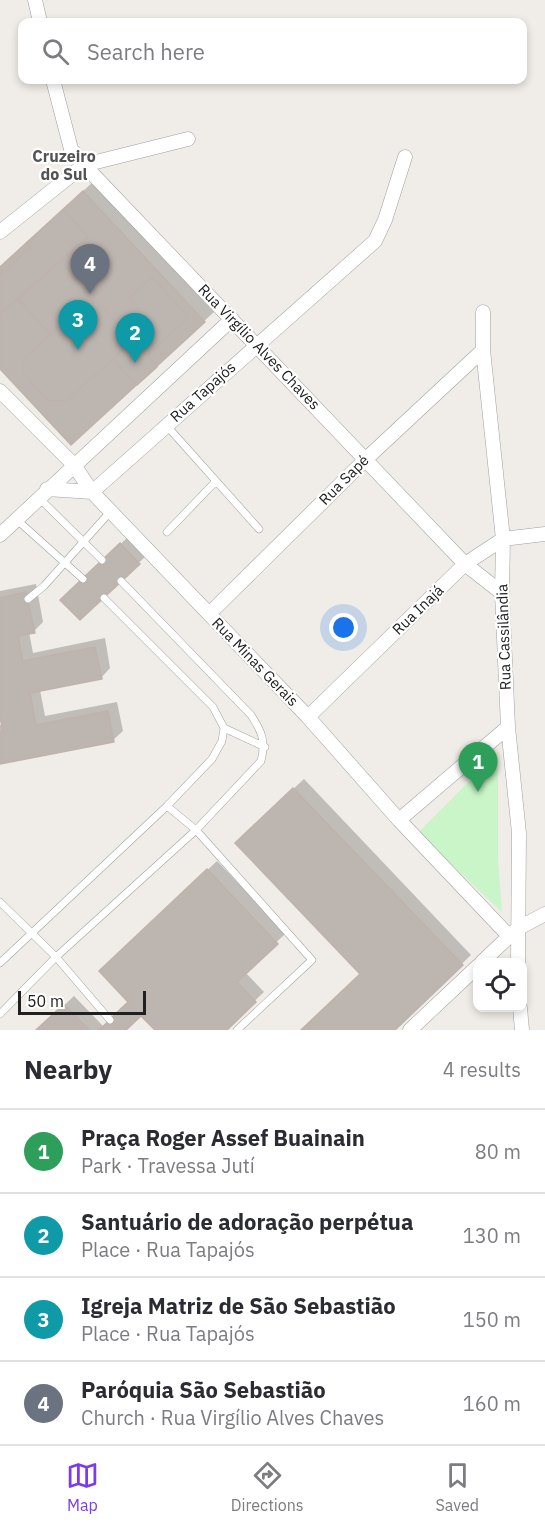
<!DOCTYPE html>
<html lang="en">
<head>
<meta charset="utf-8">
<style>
  body { margin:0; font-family:"IBM Plex Sans",sans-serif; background:#f2f2f3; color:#2b2b33 }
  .controls { position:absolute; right:18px; bottom:18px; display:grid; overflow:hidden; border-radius:12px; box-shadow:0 3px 9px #0003 }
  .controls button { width:54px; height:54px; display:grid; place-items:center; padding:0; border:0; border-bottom:2px solid #e1e1e2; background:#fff; color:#2b2b33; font:30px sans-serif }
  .scale { position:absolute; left:18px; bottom:15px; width:128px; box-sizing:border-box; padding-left:6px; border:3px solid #202020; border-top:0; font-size:16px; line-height:21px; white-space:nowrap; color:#202020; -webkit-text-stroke:4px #fff; paint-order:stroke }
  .you { position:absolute; left:344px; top:628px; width:21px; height:21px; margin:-15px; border:4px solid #fff; border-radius:50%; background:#1a73e8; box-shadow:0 0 0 9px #1a73e833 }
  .badge { display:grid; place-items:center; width:39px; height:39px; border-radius:50%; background:#7c3aed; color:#fff; font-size:20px; font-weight:700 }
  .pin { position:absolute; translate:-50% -50px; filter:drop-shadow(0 2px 3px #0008) }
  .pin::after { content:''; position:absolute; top:32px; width:21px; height:18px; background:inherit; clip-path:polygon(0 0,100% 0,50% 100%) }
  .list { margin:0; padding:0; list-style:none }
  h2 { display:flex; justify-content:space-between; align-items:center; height:78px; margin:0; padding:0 24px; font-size:26px }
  h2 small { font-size:20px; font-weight:400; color:#7c7c81 }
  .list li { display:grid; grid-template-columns:39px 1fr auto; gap:18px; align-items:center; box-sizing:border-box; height:84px; padding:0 24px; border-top:2px solid #e1e1e2 }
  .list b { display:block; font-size:22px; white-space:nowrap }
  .list p { margin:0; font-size:20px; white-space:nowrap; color:#7c7c81 }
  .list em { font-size:20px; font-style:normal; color:#7c7c81 }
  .icon { flex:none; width:33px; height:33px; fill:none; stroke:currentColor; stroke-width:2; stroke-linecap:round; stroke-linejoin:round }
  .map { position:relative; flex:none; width:545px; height:1030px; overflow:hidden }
  .search { position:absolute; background:#fff; box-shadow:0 3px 9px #0003; left:18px; right:18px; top:18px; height:66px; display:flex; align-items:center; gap:15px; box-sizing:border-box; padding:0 21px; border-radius:12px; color:#7c7c81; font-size:22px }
  .sheet { height:414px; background:#fff }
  nav { display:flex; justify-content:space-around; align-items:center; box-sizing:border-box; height:84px; border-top:2px solid #e1e1e2; background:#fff; font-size:16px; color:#7c7c81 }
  nav a { display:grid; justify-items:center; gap:3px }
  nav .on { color:#7c3aed }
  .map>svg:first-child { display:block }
  .park { fill:#caf5c9 }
  .shadow { fill:#0003 }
  .building { fill:#bdb5b0; stroke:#c0b2ab; stroke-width:1.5 }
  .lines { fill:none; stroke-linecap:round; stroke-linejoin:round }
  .service-casing { stroke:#a1a1a1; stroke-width:8 }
  .minor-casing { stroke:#a1a1a1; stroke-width:15 }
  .service { stroke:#fff; stroke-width:7 }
  .minor { stroke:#fff; stroke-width:14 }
  .labels { text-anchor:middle; stroke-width:4.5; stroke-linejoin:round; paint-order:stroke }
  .street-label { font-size:15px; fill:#202020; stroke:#fff }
  .neighbourhood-label { font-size:16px; font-weight:bold; fill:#535353; stroke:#fff }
</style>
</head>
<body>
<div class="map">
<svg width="545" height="1030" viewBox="0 0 545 1030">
  <rect width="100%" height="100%" fill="#f0ece7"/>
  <path class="park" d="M498,752V861L502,912L418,833Z"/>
  <path class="shadow" d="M93,182L214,312L72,443L0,367V268Z
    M128,537L146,556L80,618L62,600Z
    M36,584L43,622L34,631L29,632L33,653L105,638L110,668L101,678L40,690L45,716L117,702L123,731L113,740L0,763V725H3L0,710V591Z
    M304,779L471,955L393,1030H302L362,974L246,833Z
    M217,861L286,933L245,972L264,992L224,1030H157L141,1014L124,1030H38L74,996L104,1027L130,1002L110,962Z"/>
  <path class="building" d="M83,191L205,322L71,445L0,369V267Z
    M64,210L88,237L0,314V275L31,247L27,242Z
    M70,253L102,289L50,334L18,299Z
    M152,277L189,317L147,356L124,331L143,314L129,298Z
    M93,297L133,341L66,401L47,400L23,373V359Z
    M133,341L157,367L137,385L113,359Z
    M120,543L140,564L80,620L60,600Z
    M26,592L35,633L18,636L23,661L95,647L102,679L30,693L36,725L108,711L114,742L0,764V732H3L0,717V598Z
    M293,788L463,965L395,1030H301L360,974L235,843Z
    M207,869L278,944L237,982L256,1002L227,1030H155L141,1016L126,1030H121L110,1019L128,1002L99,971Z
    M64,1004L89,1030H36Z
    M110,1019L121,1030H99L110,1020Z"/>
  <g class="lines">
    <defs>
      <path id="service" d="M166,425L259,529
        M38,497L102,560
        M17,520L83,579
        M167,532L216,481
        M28,599L44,586L110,512
        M224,728L265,747
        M167,806L196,830L312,960L237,1030
        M0,902L56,957L110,1020
        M0,963L167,806L212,759L222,741L224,728L213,707L104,598
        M0,1014L56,957L196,830L261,761C266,741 262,732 251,715L121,581"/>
      <path id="minor" d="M35,0L40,22
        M53,80L71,149L84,165L465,564L502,593
        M0,232L84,165L188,139
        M483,312V350L503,539L502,593L508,727L519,833L518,962
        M0,391L74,465L92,492L308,717L399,820L509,936
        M47,489L92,492L375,241L385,220L405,157
        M0,535L232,319
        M209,614L366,459L483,350
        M308,717L465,564L503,539L545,534
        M399,820L508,727
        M482,962L517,929L545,914
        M520,1008L522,1030
        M410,1030L478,966"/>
    </defs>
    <use href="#service" class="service-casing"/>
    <use href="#minor" class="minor-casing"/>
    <use href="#service" class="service"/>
    <use href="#minor" class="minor"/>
  </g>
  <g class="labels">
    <g class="street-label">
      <text transform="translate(259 347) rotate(46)" y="5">Rua Virgílio Alves Chaves</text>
      <text transform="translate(203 392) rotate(-42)" y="5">Rua Tapajós</text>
      <text transform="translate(344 480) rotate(-45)" y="5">Rua Sapé</text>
      <text transform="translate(418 610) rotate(-44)" y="5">Rua Inajá</text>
      <text transform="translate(504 637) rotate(-92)" y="5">Rua Cassilândia</text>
      <text transform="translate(255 662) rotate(46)" y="5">Rua Minas Gerais</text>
    </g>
    <g class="neighbourhood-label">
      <text x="64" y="162">Cruzeiro<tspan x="64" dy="18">do Sul</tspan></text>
    </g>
  </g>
</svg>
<div class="controls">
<button><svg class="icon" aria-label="locate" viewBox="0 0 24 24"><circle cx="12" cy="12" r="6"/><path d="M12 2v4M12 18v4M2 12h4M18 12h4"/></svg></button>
</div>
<div class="scale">50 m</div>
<div class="you"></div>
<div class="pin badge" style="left:478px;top:792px;background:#2e9e5b">1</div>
<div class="pin badge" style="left:135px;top:363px;background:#0f9aa8">2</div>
<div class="pin badge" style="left:78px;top:350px;background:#0f9aa8">3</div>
<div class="pin badge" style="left:90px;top:294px;background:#6b7280">4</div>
<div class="search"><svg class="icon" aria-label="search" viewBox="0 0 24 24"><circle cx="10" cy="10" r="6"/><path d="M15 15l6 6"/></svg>Search here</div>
</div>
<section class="sheet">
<h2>Nearby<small>4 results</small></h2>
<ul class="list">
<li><span class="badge" style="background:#2e9e5b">1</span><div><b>Praça Roger Assef Buainain</b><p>Park · Travessa Jutí</p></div><em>80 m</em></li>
<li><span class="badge" style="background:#0f9aa8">2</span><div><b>Santuário de adoração perpétua</b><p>Place · Rua Tapajós</p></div><em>130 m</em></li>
<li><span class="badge" style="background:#0f9aa8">3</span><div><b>Igreja Matriz de São Sebastião</b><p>Place · Rua Tapajós</p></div><em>150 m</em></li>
<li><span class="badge" style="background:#6b7280">4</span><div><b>Paróquia São Sebastião</b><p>Church · Rua Virgílio Alves Chaves</p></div><em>160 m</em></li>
</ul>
</section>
<nav>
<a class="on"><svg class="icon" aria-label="map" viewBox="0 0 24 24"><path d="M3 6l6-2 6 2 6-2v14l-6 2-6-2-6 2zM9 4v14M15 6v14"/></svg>Map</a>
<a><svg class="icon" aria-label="directions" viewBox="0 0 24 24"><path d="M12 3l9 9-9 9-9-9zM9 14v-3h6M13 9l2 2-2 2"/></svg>Directions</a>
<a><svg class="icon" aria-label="saved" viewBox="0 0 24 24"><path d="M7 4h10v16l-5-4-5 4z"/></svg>Saved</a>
</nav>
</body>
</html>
